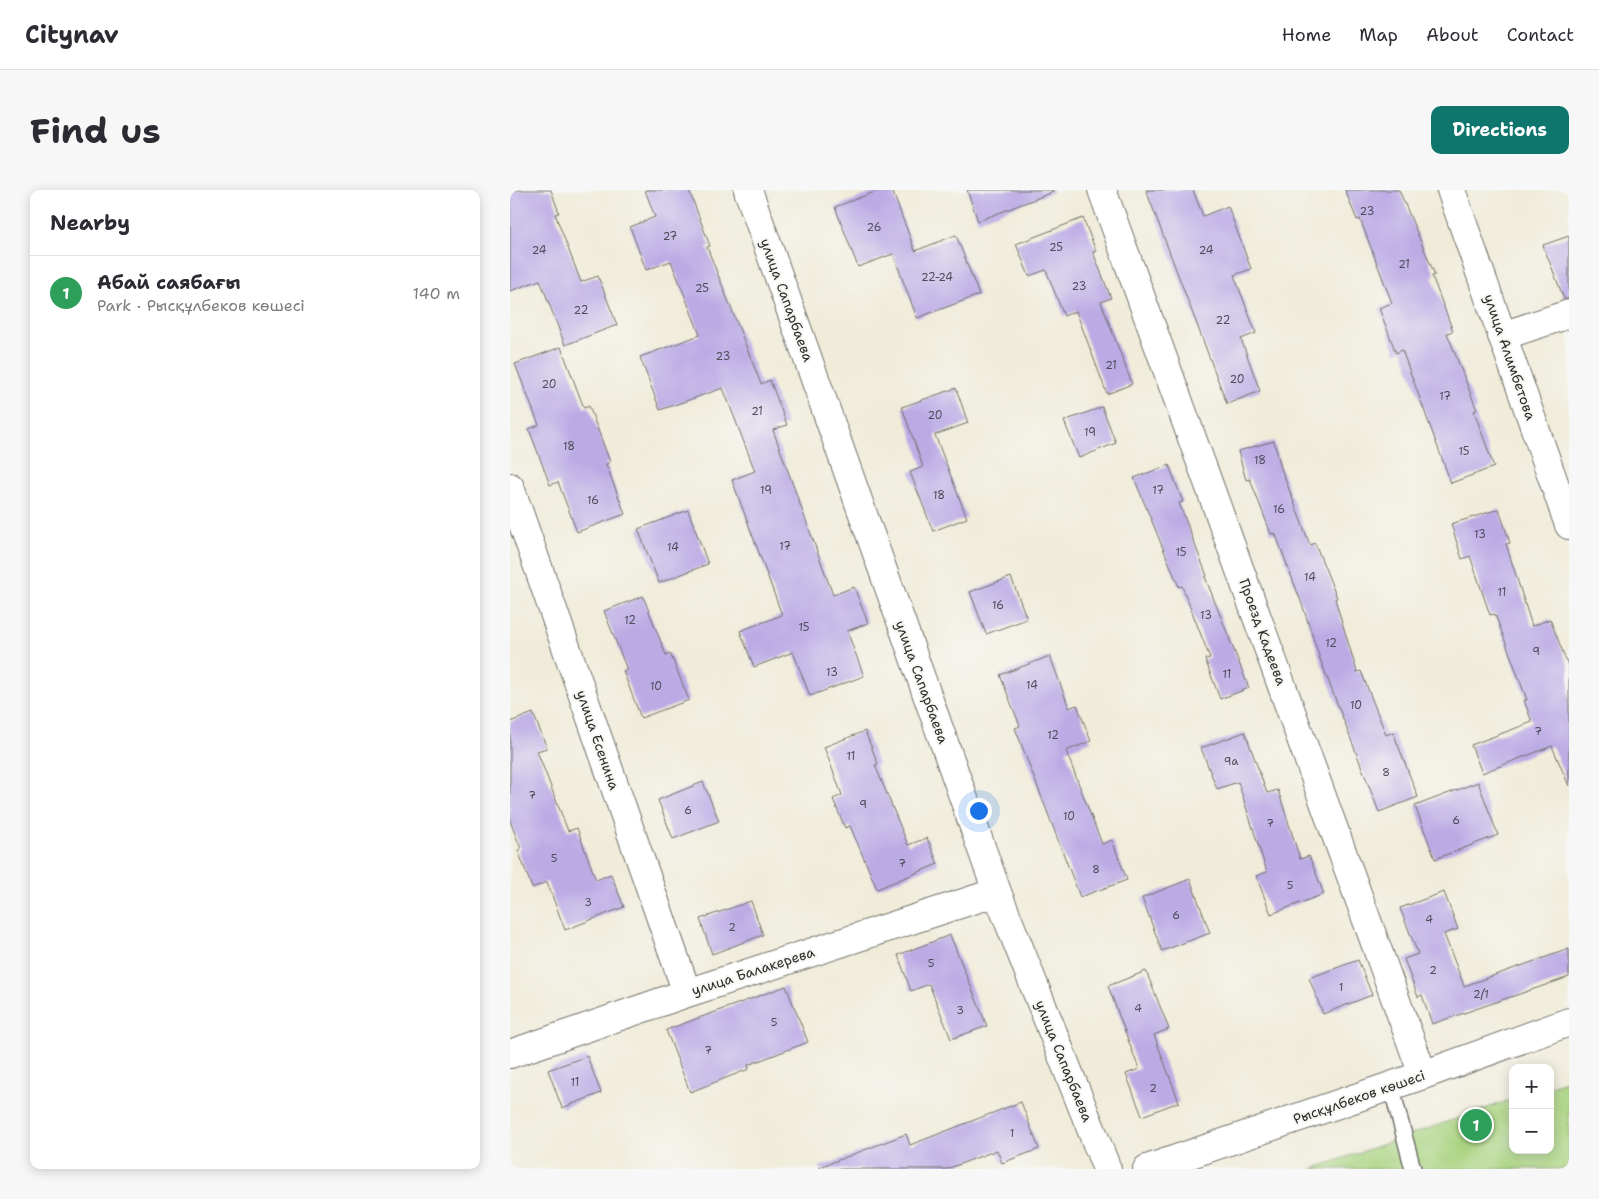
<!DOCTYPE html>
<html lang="en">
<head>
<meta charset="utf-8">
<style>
  body { margin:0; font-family:"Shantell Sans",sans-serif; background:#f7f7f7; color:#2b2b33 }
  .controls { position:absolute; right:15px; bottom:15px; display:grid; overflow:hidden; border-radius:10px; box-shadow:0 2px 12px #0003 }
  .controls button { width:45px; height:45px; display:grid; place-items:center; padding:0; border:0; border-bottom:1px solid #e1e1e2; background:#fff; color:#2b2b33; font:25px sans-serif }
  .you { position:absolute; left:468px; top:620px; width:18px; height:18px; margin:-12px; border:4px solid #fff; border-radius:50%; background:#1a73e8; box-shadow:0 0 0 8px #1a73e833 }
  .badge { display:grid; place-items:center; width:32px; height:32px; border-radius:50%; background:#0f766e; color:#fff; font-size:16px; font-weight:700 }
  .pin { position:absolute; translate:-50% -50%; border:2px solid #fff; box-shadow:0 1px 5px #0006 }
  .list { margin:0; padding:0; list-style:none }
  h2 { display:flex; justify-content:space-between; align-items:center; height:65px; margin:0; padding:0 20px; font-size:21px }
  h2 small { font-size:16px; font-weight:400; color:#7c7c81 }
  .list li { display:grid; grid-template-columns:32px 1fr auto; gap:15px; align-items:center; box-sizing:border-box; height:75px; padding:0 20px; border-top:1px solid #e1e1e2 }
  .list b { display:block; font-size:19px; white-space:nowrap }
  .list p { margin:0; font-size:16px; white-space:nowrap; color:#7c7c81 }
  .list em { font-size:16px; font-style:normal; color:#7c7c81 }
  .map { position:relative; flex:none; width:1059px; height:979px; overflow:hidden; border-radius:10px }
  header { display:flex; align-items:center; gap:30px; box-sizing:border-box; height:70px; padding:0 25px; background:#fff; border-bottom:1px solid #e1e1e2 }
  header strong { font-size:24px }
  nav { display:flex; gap:28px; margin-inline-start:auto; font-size:18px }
  .intro { display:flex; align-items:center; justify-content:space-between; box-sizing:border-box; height:120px; padding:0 30px }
  h1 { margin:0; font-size:35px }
  .button { padding:12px 22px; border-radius:10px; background:#0f766e; color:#fff; font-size:18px; font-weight:700 }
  main { display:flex; gap:30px; padding:0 30px }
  aside { flex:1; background:#fff; border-radius:10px; box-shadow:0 2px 12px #0003 }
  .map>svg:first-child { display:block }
  .green { fill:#a8d37f; stroke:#6a7f55 }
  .building { fill:#bbabe5 }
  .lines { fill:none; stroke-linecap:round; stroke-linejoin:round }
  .service-casing { stroke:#706f68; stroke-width:18 }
  .minor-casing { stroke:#706f68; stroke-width:30 }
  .tertiary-casing { stroke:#706f68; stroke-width:30 }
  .service { stroke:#fff; stroke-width:15 }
  .minor { stroke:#fff; stroke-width:28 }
  .tertiary { stroke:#fff; stroke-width:28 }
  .labels { text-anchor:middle; stroke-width:4; stroke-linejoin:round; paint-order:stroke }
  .number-label { font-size:11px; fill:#4f4b5a }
  .street-label { font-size:14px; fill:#2b2b2b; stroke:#f6f6f2 }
</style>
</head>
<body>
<header>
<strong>Citynav</strong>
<nav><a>Home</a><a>Map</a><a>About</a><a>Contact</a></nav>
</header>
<div class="intro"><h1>Find us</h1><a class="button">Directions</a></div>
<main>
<aside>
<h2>Nearby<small></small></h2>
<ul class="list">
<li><span class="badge" style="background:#2e9e5b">1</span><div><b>Абай саябағы</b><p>Park · Рысқұлбеков көшесі</p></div><em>140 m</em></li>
</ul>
</aside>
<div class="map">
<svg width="1059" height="979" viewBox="0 0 1059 979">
  <rect width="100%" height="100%" fill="#f6f6f2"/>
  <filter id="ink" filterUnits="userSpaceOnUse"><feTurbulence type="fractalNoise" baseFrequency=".02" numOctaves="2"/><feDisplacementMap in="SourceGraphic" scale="10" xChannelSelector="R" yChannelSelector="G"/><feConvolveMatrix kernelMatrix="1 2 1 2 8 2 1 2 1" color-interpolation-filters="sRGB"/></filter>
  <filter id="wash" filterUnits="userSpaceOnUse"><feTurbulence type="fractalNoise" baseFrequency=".0096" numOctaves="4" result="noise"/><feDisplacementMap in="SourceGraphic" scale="20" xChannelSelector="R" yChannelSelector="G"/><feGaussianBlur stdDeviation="1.12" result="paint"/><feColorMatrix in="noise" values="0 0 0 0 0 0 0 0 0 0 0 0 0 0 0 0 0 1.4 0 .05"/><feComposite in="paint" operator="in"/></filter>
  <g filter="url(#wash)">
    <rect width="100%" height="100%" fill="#f0ecd9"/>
    <path class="green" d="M1059,890V979H802L1003,909V960H1040V896Z"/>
    <g id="blocks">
      <path class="building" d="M0,0H41L49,23L45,24L71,92L88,86L107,135L55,155L30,90L0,101Z
        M135,0H179L200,56L197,57L251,194L260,190L277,235L263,240L323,405L344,397L358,433L337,441L354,486L300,506L283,462L244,477L230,441L272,425L222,290L245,281L213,198L150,220L130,167L190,145L161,71L136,80L120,37L145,27Z
        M370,0H382L405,61L446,45L469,105L407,128L383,64L348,77L325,17Z
        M457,0H543V2L468,31Z
        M636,0H683L693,26L718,16L741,79L724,85L746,143L731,149L750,201L717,214Z
        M835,0H889L925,85L922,86L943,141L937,143L967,220L964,221L984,277L941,293L892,160L886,163L869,118L882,113L850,29L847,30Z
        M573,28L586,61L583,62L601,108L591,112L622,194L597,204L566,121L554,126L536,80L519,86L506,54Z
        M1059,46V109H1054L1033,55Z
        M51,157L74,218L79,216L100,272L96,274L115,324L67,342L48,292L40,295L19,239L29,235L5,174Z
        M446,198L458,233L425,245L457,328L423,341L400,282L413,277L392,217Z
        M592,217L606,253L569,268L554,231Z
        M764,251L771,278L800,355L805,353L827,408L825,409L847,482L851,481L876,545L883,542L908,607L869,622L810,469L793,417L765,343L761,344L740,289L736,290L728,261Z
        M659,275L673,312L669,313L697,386L695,387L739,498L710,509L695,469L700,468L672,396L669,397L624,288Z
        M989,319L1000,353L996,354L1022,436L1040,429L1059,478V596L1042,556L972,583L961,555L1022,532L1014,510H1017L985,424L980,425L960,366L952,369L941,334Z
        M178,320L198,374L149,393L128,339Z
        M501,387L517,429L476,444L460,402Z
        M133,406L156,465L160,463L179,510L131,528L113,481L117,480L94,421Z
        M540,466L559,518L567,515L581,551L556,561L592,654L602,650L617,690L570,707L505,538L510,536L490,485Z
        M23,523L37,558L27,561L58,641L67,638L86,690L101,684L114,717L55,740L37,692L22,698L8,660L11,659L0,631V532Z
        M355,541L368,574L365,575L398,655L417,648L428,674L367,699L340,636L335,638L323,609L332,605L314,557Z
        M735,542L757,603L768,600L790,669L799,666L814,704L761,724L746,686L757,682L728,592L707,599L691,558Z
        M193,592L209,631L163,649L148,610Z
        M968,592L988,645L925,669L905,616Z
        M680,689L700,743L652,761L632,708Z
        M934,702L948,739L934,744L954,796L1059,759V787L922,834L912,805L908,807L894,769L908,764L890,718Z
        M241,711L253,745L202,764L190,729Z
        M440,745L477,836L441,849L419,794L401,801L388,765Z
        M848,770L862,805L813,824L799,788Z
        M636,781L659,839L644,845L669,912L632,926L616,884L629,879L598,796Z
        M276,796L298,852L238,875L239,879L180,902L156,840Z
        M77,866L91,903L52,918L38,880Z
        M511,912L529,959L492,973L487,960L437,979H310V977L396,944L400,955Z"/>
    </g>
  </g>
  <g filter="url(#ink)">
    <use href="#blocks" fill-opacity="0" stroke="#706f68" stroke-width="1"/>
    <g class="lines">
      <defs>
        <path id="service" d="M881,896L903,979"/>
        <path id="minor" d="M238,0L487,702L597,979
          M592,0L913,885
          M941,0L1059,335
          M992,146L1059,124
          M0,297L177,803
          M0,864L177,803L487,702"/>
        <path id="tertiary" d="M637,979L913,885L1059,832"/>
      </defs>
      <use href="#service" class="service-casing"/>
      <use href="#minor" class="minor-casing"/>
      <use href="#tertiary" class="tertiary-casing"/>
      <use href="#service" class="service"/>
      <use href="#minor" class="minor"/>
      <use href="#tertiary" class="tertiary"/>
    </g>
  </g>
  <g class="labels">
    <g class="number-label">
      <text x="857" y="25">23</text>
      <text x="364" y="41">26</text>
      <text x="160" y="50">27</text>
      <text x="546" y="61">25</text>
      <text x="29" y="64">24</text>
      <text x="696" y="64">24</text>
      <text x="894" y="78">21</text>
      <text x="427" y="91">22-24</text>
      <text x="569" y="100">23</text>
      <text x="192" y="102">25</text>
      <text x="71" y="124">22</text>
      <text x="713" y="134">22</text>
      <text x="213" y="170">23</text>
      <text x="601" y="179">21</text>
      <text x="727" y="193">20</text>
      <text x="39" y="198">20</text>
      <text x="935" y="210">17</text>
      <text x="247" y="225">21</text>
      <text x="425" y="229">20</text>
      <text x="580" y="246">19</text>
      <text x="59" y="260">18</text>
      <text x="954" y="265">15</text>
      <text x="750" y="274">18</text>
      <text x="256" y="304">19</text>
      <text x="648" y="304">17</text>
      <text x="429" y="309">18</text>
      <text x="83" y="314">16</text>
      <text x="769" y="323">16</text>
      <text x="970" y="348">13</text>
      <text x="275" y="360">17</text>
      <text x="163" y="361">14</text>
      <text x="671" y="366">15</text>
      <text x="800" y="391">14</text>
      <text x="992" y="406">11</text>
      <text x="488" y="419">16</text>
      <text x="696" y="429">13</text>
      <text x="120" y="434">12</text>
      <text x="294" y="441">15</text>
      <text x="821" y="457">12</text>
      <text x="1026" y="465">9</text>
      <text x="322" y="486">13</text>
      <text x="717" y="488">11</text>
      <text x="522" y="499">14</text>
      <text x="146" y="500">10</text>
      <text x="846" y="519">10</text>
      <text x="1028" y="545">7</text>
      <text x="543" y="549">12</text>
      <text x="341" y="570">11</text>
      <text x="721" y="575">9а</text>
      <text x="876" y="586">8</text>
      <text x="22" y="609">7</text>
      <text x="353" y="618">9</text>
      <text x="178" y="624">6</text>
      <text x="559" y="630">10</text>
      <text x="946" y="634">6</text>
      <text x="760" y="637">7</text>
      <text x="44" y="672">5</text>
      <text x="392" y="677">7</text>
      <text x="586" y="683">8</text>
      <text x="780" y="699">5</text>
      <text x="78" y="716">3</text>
      <text x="666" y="729">6</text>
      <text x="919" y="733">4</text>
      <text x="222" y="741">2</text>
      <text x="421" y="777">5</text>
      <text x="923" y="784">2</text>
      <text x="831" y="801">1</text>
      <text x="971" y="808">2/1</text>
      <text x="628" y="822">4</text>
      <text x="450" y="824">3</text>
      <text x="264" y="836">5</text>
      <text x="198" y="864">7</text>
      <text x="65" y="896">11</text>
      <text x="643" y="902">2</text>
      <text x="502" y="947">1</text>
    </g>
    <g class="street-label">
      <text transform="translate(277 110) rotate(70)" y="5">улица Сапарбаева</text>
      <text transform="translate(1000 167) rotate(71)" y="5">улица Алимбетова</text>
      <text transform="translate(753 442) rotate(70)" y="5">Проезд Кадеева</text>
      <text transform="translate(412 492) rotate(70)" y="5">улица Сапарбаева</text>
      <text transform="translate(88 550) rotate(71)" y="5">улица Есенина</text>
      <text transform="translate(243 781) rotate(-18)" y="5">улица Балакерева</text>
      <text transform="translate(554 871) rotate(68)" y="5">улица Сапарбаева</text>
      <text transform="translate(849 907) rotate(-19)" y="5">Рысқұлбеков көшесі</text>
    </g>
  </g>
</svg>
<div class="controls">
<button>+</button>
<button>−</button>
</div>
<div class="you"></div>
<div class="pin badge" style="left:966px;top:935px;background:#2e9e5b">1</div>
</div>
</main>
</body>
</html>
